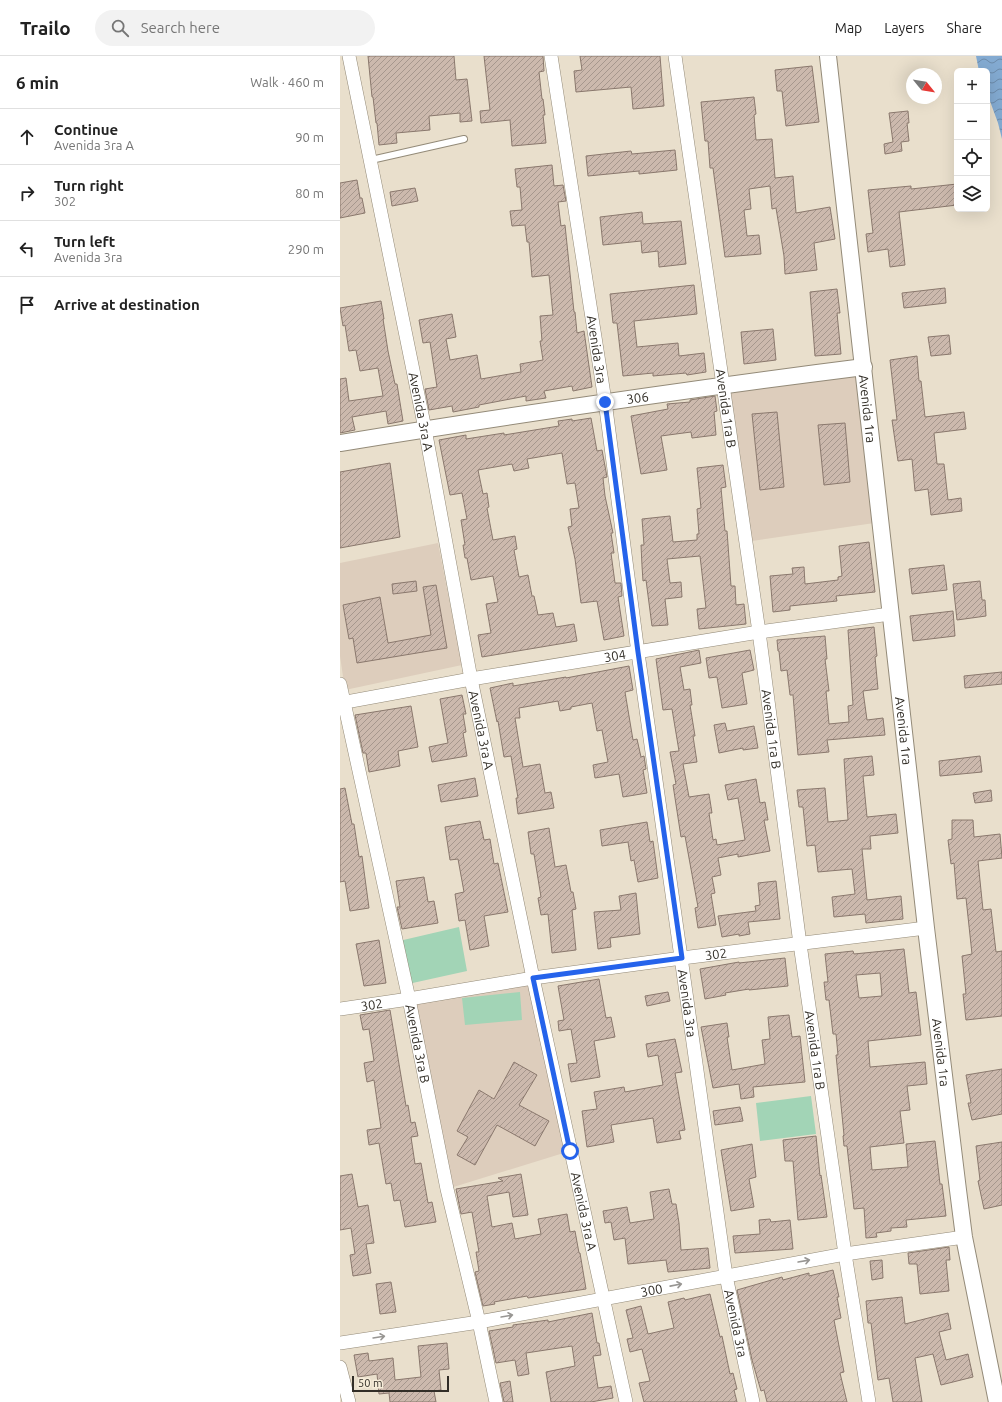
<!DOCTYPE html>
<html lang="en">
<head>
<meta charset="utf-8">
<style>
  body { margin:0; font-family:Ubuntu,sans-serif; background:#f2f2f2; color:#222 }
  .controls { position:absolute; right:12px; top:12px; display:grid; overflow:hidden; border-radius:6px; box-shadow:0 4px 16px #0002 }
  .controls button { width:36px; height:36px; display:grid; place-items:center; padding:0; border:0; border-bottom:1px solid #e0e0e0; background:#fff; color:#222; font:20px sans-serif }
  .compass { position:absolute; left:566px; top:12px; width:36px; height:36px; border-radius:50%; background:#fff; box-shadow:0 4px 16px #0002; rotate:120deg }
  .scale { position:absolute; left:12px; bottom:10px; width:97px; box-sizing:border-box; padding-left:4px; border:2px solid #322e27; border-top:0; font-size:11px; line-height:14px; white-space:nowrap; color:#322e27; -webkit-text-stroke:3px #f7edd9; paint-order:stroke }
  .stop { position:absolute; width:12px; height:12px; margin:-9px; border:3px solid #2563eb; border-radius:50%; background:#fff }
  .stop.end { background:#2563eb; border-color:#fff; box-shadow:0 1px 4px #0008 }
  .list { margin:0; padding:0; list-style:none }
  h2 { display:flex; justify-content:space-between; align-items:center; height:52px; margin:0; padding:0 16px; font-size:17px }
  h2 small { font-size:13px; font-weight:400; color:#767676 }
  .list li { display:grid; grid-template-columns:26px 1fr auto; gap:12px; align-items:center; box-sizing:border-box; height:56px; padding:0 16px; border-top:1px solid #e0e0e0 }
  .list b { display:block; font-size:15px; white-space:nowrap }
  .list p { margin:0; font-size:13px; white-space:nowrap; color:#767676 }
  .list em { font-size:13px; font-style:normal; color:#767676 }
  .icon { flex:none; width:22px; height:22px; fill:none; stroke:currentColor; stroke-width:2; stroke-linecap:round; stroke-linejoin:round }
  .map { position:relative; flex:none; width:662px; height:1346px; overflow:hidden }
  header { display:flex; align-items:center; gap:24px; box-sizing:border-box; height:56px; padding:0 20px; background:#fff; border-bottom:1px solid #e0e0e0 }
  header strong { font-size:19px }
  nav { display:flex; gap:22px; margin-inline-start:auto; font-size:14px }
  .search { width:280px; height:36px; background:#f2f2f2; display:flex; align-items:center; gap:10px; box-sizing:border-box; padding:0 14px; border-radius:22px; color:#767676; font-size:15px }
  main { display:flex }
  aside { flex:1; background:#fff }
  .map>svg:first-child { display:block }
  .education { fill:#ddcdbc }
  .green { fill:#a2d4b6 }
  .water { fill:url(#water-waves) }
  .building { fill:url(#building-hatch); stroke:#8a786d; fill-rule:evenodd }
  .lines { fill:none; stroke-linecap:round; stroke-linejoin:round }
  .service-casing { stroke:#938a78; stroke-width:8 }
  .minor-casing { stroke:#938a78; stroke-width:14 }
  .tertiary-casing { stroke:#938a78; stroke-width:18 }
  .service { stroke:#fff; stroke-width:6 }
  .minor { stroke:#fff; stroke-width:13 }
  .tertiary { stroke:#fff; stroke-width:16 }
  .oneway { stroke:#989693 }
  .route { stroke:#2563eb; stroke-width:5 }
  .labels { text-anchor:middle; stroke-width:3; stroke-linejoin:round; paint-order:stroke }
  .street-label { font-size:13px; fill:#322e27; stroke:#f7edd9 }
</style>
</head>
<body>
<header>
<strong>Trailo</strong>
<div class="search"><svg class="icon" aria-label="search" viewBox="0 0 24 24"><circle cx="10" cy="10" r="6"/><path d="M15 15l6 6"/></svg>Search here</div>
<nav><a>Map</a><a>Layers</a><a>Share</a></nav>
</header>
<main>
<aside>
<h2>6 min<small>Walk · 460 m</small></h2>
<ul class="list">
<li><svg class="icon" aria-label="ahead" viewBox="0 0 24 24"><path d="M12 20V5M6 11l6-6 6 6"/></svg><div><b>Continue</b><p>Avenida 3ra A</p></div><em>90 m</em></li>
<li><svg class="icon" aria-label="right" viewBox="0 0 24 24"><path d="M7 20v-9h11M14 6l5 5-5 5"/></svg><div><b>Turn right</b><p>302</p></div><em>80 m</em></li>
<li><svg class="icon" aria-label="left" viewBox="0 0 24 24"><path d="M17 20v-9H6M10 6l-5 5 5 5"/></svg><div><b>Turn left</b><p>Avenida 3ra</p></div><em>290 m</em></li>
<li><svg class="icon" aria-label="arrive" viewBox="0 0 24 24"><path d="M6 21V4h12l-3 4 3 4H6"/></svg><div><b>Arrive at destination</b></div></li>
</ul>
</aside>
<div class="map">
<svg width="662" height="1346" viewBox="0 0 662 1346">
  <defs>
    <pattern id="water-waves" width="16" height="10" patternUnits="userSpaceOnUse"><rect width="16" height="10" fill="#83aad1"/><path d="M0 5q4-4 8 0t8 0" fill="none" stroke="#6c8baa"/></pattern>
    <pattern id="building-hatch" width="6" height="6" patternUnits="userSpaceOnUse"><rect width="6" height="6" fill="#ccb9ad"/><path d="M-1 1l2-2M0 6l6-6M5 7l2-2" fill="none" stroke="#a6978d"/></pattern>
  </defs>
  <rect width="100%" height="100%" fill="#e9dfcc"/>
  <path class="education" d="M524,311L541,466L405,486L383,329Z
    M98,487L122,609L5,634L0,600V507Z
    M193,922L230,1095L107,1133L69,943Z"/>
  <path class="green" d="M119,871L127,915L68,928L59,885Z
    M180,936L182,964L125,969L122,942Z
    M471,1040L476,1078L420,1085L416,1047Z"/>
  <path class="water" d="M636,0H662V83L658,67L647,37V15H639Z"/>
  <path class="building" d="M28,0H114L116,24L127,23L132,65L120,66V57L89,60L90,74L56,77L57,87L39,89L37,67H36L33,41H32Z
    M144,0H203L204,15L199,16L202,43H203L205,59H203L206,87L172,90L170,64L141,67L140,55L150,54Z
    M240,0H320L324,50L293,53L291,31L236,36L234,15L242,14Z
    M472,10L479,66L446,70L442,35H437L435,14Z
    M414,41L416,58L414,59L416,84L432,83L435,122L453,120L456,157L490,151L495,183L474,187L477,214L445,218L444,200L436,152L432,153L430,130L409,133L411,153L404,154L407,180L419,179L421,198L385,201L373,112H370L368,85H365L361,46Z
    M568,55L569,67H567L569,85L561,86L562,95L545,98L544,88L553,86L549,57Z
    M335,94L337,114L299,118V115L248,120L246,100L291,95L292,98Z
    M212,109L214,130L223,129L226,145L218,146L221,170L225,169L234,256H235L237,277L244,275L252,331L233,335L232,330L204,335L206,342L186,345V340L139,349V351L113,356L112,350L89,354L85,333L97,331L90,286L83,287L79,264L112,258L116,281L106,283L110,304L137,299L141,323L181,316L180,308L203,304L200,285H202L200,260L213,259L209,219L192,221L189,186H187L185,169L172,170L170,155L182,154L180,131H177L175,113Z
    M17,124L20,142H22L25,157L0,162V127Z
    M617,128V149L559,156L565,209L550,211L548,193L528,196L526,178L533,177L528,134L571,130V133Z
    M75,132L78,145L52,150L50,136Z
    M302,156L303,168L341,165L346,208L319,211L318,195L302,197L301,185L263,189L260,161Z
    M354,229L357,258L294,265L297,291L338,287L339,300L364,297L366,316L347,319L346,317L313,320V317L283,320L277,267H273L270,238Z
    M605,232L606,247L564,252L562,237Z
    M497,233L500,257H497L501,298L475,300L470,236Z
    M41,245L44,263H43L48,295L55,328H57L63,365L48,368L46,355L12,361L15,374L0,377V323L6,322L9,345L43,340L38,312L20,315L16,294L9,295L5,269L3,270L0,252Z
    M433,273L436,304L404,308L401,276Z
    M609,279L611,298L591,300L588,281Z
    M577,300L579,325H581L585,361L624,356L626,373L594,377L597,408H604L608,444L621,442L622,455L591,459L588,433L575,435L572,403L558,405L552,364H557L550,304Z
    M375,340L377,355L374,356L376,379L352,382L351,376L321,380L327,414L301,418L291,360L328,353L327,348L350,346V344Z
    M437,356L444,431L420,434L412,358Z
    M251,362L257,395L262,394L267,421L263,422L265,440L273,477H271L274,497H271L275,527H281L282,540L278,541L284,580L264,584L257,545L241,547L235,503L228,471L232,470L230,453L239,452L235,427L227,428L222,397L187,403L189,412L174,415L172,408L138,414L143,438L147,437L149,451L147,452L153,484L175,480L177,493L174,494L179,521L188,519L192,540H194L198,559L213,557L216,571L234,568L237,585L142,601L138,579L151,577L146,548L158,546L153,520L131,524L127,502H125L123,489H125L121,464L127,463L122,437L110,439L99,384L126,379V383L164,377V379L219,370L218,365L232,363V365Z
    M505,367L510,426L484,429L478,369Z
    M50,407L60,481L0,492V416Z
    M383,409L386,431L381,432L385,475H387L391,530H395L396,549L404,548L406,568L359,573L357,553L366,552L360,500L327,503L330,527L341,526L342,541L325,543L328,569L312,570L306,524L303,525L302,510L301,489H304L302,463L330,460L333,486L357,484V478H359L357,453L361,452L357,412Z
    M529,486L535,536L496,540L497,545L450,550V554L433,556L430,520L453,518L452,512L464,511L465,528L498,524V521L502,520L499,490Z
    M604,509L607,534L572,538L569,513Z
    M76,525L77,535L53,538L52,528Z
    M640,525L642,544H645L646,560L617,564L613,528Z
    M96,529L107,592L17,607L13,582L9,583L3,549L40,541L48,587L91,579L83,531Z
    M613,555L615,580L573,585L570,560Z
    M534,571L537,600L535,601L538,633L523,635L527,664L543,662L545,679L487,684L489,696L458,699L453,639H450L447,614L441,615L439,595H438L437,584L485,580L487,603H485L489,635H486L489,668L509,666L508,650L513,649L508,574Z
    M359,594L361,607L340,611L344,634L350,633L352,649H350L355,680H353L357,706L343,708L349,741L369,738L372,757H369L373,784L376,783L377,789L405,784L398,742L388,744L385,729L416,723L420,747L425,746L428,764H424L430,795L398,801V798L378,802L381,819L372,821L375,837L371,838L376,869L358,872L355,852L358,851L353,824L345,780L341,781L333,729L336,728L330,696L339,695L332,653L323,654L316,603Z
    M410,594L414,614L402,617L407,648L382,652L377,621L369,622L366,602Z
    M289,610L293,634L285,636L293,684L297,683L301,701L304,700L306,713L303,714L307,737L283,741L279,718L255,722L253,709L268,706L262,674L257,675L252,647L231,651V653L220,655L218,645L179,652L180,662H175L183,711L200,708L205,737L211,736L214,752L178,758L176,742H178L171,700L164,701L158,665L157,666L150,632L173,627V630L226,621V622Z
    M662,616V628L625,632L624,620Z
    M122,639L126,658H123L126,676L123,677L127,700L92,706L89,691L108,687L100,643Z
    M71,650L78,691L58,695L60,710L29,716L26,697H23L15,659Z
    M385,667L387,675L414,670L418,692L403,694V692L379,697L374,669Z
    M532,700L534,719L523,720L527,761L556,758L558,777L530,780L531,793H522L527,844L561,840L563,863L526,867L525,858L494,861L492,841L515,838L512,813L478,816L475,789L467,790L463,751H459L457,734L485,732L488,766L508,764L504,703Z
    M640,700L642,716L600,720L599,705Z
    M135,722L138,740L101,746L98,729Z
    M5,732L12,768H14L19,801L22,800L29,852L10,855L5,825L0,826V733Z
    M651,734L652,745L635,747L633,737Z
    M612,764H633L634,781L660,778L662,802L638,805L643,854L651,853L656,896L662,895V960L626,964L623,938H626L622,900L632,898L626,842L617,843L614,807L611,808L608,784L612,783Z
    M140,765L144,784L150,783L154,808L158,807L168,856L144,860L149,890L130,894L125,864L119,865L115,838L124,836L118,803L110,804L105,771Z
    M307,766L310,786L313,785L318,822L298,826L294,804L291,805L288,786L262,790L260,774Z
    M209,772L215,811L226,809L231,836H233L236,853L232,854L236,894L212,897L208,858L201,859L198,842L201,841L194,798H191L188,776Z
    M84,821L88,846L94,845L98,867L62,873L57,851H60L56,825Z
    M436,825L440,863L408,866L410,878L399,880V878L382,881L378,860L416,855L415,850L420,849L418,827Z
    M296,837L300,878L270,882L271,891L258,893L254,856L281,854L279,840Z
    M39,884L46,927L24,930L16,888Z
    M564,893L569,937L576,936L581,979L528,985L530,1011L585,1006L587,1028L567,1030L570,1054L560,1055L564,1087L530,1091L532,1114L568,1111L566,1088L595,1085L600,1128H602L606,1160L566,1164L567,1171L551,1172V1175L536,1177L537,1181L526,1182L524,1152L514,1153L507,1090H504L503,1080L504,1079L496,999H498L496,978H493L489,944H486L484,926H488L485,898L513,895L514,898ZM540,917L542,940L519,942L516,919Z
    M445,902L448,930L409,934V933L385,937L386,939L365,943L360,913L399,906V907Z
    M259,923L266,962L271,961L275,981L254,985L260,1021L231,1026L228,1008L237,1007L231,973L219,975L218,965L224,964L218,930Z
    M328,936L330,945L307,950L305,940Z
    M50,954L66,1050L68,1049L71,1067L75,1066L78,1080L71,1081L75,1108L81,1107L88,1147L92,1146L96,1166L65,1171L60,1144L54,1145L51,1127L46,1128L39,1087L29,1089L27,1074L41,1072L34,1024L27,1026L24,1007L34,1005L29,973L23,974L20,959Z
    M449,959L452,981L460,980L465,1026L413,1031L414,1041L401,1043L399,1028L373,1032L361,971L387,967L389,981H387L392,1014L425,1008L422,984L430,983L428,961Z
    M335,983L342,1016L335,1017L345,1074L339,1075L341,1083L317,1087L313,1062L271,1069L274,1086L247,1091L242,1055L257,1053L254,1036L284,1031L285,1036L323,1029L318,999L308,1001L306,988Z
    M174,1006L197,1019L179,1049L209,1065L195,1090L157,1069L135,1109L117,1099L128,1081L117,1075L139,1034L154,1043Z
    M662,1013V1058L632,1064L628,1047H631L626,1019Z
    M400,1051L403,1065L375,1069L373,1055Z
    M476,1080L480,1120L481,1119L487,1161L458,1164L453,1105H445L443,1084Z
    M662,1086V1149L644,1153L638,1125L640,1124L636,1090Z
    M412,1088L416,1121L409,1123L414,1151L391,1155L381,1094Z
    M12,1118L18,1151L28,1149L34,1187L26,1188L31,1217L13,1220L10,1199L15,1198L11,1172L0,1174V1120Z
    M181,1118L188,1159L173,1161L169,1136L147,1140L152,1171L172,1167L175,1183L201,1178L198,1163L227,1158L230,1176L235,1175L239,1197H240L246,1233L188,1242L187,1240L154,1246L155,1248L143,1250L135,1216L139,1215L136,1196H139L132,1156L121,1158L116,1133L163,1125L158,1122Z
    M329,1133L332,1148H336L339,1167L341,1194L368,1192L370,1212L328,1216L326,1204L288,1208L285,1182L274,1184L271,1166L265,1167L263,1155L287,1151L290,1167L314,1163L310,1136Z
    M430,1163L431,1166L450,1164L453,1193L395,1197L393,1180L420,1178L419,1164Z
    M609,1191L610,1204H606L609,1235L580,1238L577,1208H569L568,1197Z
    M542,1204L543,1222L532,1224L530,1205Z
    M493,1214L499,1241H497L501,1262L494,1264L504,1316L500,1317L507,1346H427L424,1334L421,1335L412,1304L397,1234L442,1221L443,1224L469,1217V1220Z
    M51,1226L56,1256L40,1258L36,1228Z
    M370,1238L380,1281L382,1280L390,1318L393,1317L397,1333L394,1334L397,1346H304L299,1327L310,1325L302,1293L290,1296L287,1283L293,1282L286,1254L301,1250L308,1278L334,1272L328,1246L344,1242L345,1244Z
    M562,1241L565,1268L608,1257L611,1273L599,1276L606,1304L628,1298L633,1321L601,1329L593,1298L575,1302L582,1346H553L549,1322L538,1324L531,1267H528L526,1245Z
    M252,1257L257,1287H259L261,1299L253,1300L258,1332L271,1330L273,1342L251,1346H211L206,1316L235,1310L232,1290L186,1297L189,1318L178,1320L175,1304L156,1307L149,1275L173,1271V1269L208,1264V1266Z
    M107,1287L109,1313L99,1314L101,1334L94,1335L96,1346H50L49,1337L39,1338L37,1318L18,1321L14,1299L28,1297L29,1305L53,1302L55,1324L81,1321L78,1290Z
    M170,1325L173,1346H164L160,1327Z"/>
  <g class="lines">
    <defs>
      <path id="service" d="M31,104L124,83"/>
      <g id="minor">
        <path id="s1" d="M9,0L85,373L131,623L193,922L286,1346"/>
        <path id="s2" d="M211,0L265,345L298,597L386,1220L413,1346"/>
        <path id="s3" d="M335,0L419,576L460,888L505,1198L529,1346"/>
        <path id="s4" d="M0,628L69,943L107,1133L139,1266L156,1346"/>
        <path id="s5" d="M0,647L131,623L419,576L550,558"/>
        <path id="s6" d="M0,953L69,943L193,922L342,902L586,872"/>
        <path id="s7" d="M0,1287L139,1266L505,1198L624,1181"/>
        <path d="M0,1311L9,1346"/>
      </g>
      <g id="tertiary">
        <path id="s8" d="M488,0L586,872L618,1134L624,1181L657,1346"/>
        <path id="s9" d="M0,387C174,359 349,333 524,311"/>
      </g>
    </defs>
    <use href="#service" class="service-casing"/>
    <use href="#minor" class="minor-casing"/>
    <use href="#tertiary" class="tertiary-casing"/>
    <use href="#service" class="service"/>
    <use href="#minor" class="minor"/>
    <use href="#tertiary" class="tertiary"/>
  </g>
  <defs><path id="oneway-shaft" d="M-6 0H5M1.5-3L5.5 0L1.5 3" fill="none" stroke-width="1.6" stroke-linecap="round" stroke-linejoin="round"/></defs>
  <g class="oneway">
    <use href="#oneway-shaft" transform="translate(464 1205) rotate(-10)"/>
    <use href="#oneway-shaft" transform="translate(336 1229) rotate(-11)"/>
    <use href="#oneway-shaft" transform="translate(167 1260) rotate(-10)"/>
    <use href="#oneway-shaft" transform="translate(39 1281) rotate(-9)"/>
  </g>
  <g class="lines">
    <path class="route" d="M230,1095L193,922L342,902L298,596L265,346"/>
  </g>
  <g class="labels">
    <g class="street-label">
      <text dy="5" stroke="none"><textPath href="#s2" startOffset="297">Avenida 3ra</textPath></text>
      <text dy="5" stroke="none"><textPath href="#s9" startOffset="301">306</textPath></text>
      <text dy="5" stroke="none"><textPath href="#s3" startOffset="356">Avenida 1ra B</textPath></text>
      <text dy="5" stroke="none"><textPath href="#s8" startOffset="355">Avenida 1ra</textPath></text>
      <text dy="5" stroke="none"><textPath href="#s1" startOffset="363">Avenida 3ra A</textPath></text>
      <text dy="5" stroke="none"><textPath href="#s5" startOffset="279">304</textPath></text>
      <text dy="5" stroke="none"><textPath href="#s3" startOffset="680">Avenida 1ra B</textPath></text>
      <text dy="5" stroke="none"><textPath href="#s1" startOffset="687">Avenida 3ra A</textPath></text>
      <text dy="5" stroke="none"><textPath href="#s8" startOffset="679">Avenida 1ra</textPath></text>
      <text dy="5" stroke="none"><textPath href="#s6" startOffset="380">302</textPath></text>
      <text dy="5" stroke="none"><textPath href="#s2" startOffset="957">Avenida 3ra</textPath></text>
      <text dy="5" stroke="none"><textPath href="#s6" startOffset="32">302</textPath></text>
      <text dy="5" stroke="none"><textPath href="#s4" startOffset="368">Avenida 3ra B</textPath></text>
      <text dy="5" stroke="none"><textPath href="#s3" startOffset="1004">Avenida 1ra B</textPath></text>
      <text dy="5" stroke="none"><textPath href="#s8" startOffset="1003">Avenida 1ra</textPath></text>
      <text dy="5" stroke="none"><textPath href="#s1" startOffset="1179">Avenida 3ra A</textPath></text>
      <text dy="5" stroke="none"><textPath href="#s7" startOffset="316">300</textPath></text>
      <text dy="5" stroke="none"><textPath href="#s2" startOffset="1281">Avenida 3ra</textPath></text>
    </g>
  </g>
</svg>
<div class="controls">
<button>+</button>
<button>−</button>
<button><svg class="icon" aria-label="locate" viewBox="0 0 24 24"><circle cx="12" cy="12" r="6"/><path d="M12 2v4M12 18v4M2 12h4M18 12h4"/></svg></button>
<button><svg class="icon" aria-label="layers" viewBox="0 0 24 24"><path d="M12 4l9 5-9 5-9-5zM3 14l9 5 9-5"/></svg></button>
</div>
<svg class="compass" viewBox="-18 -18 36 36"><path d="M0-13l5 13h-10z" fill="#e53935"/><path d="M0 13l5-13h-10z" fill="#767676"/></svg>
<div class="scale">50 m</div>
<div class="stop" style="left:230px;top:1095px"></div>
<div class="stop end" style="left:265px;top:346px"></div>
</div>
</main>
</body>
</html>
